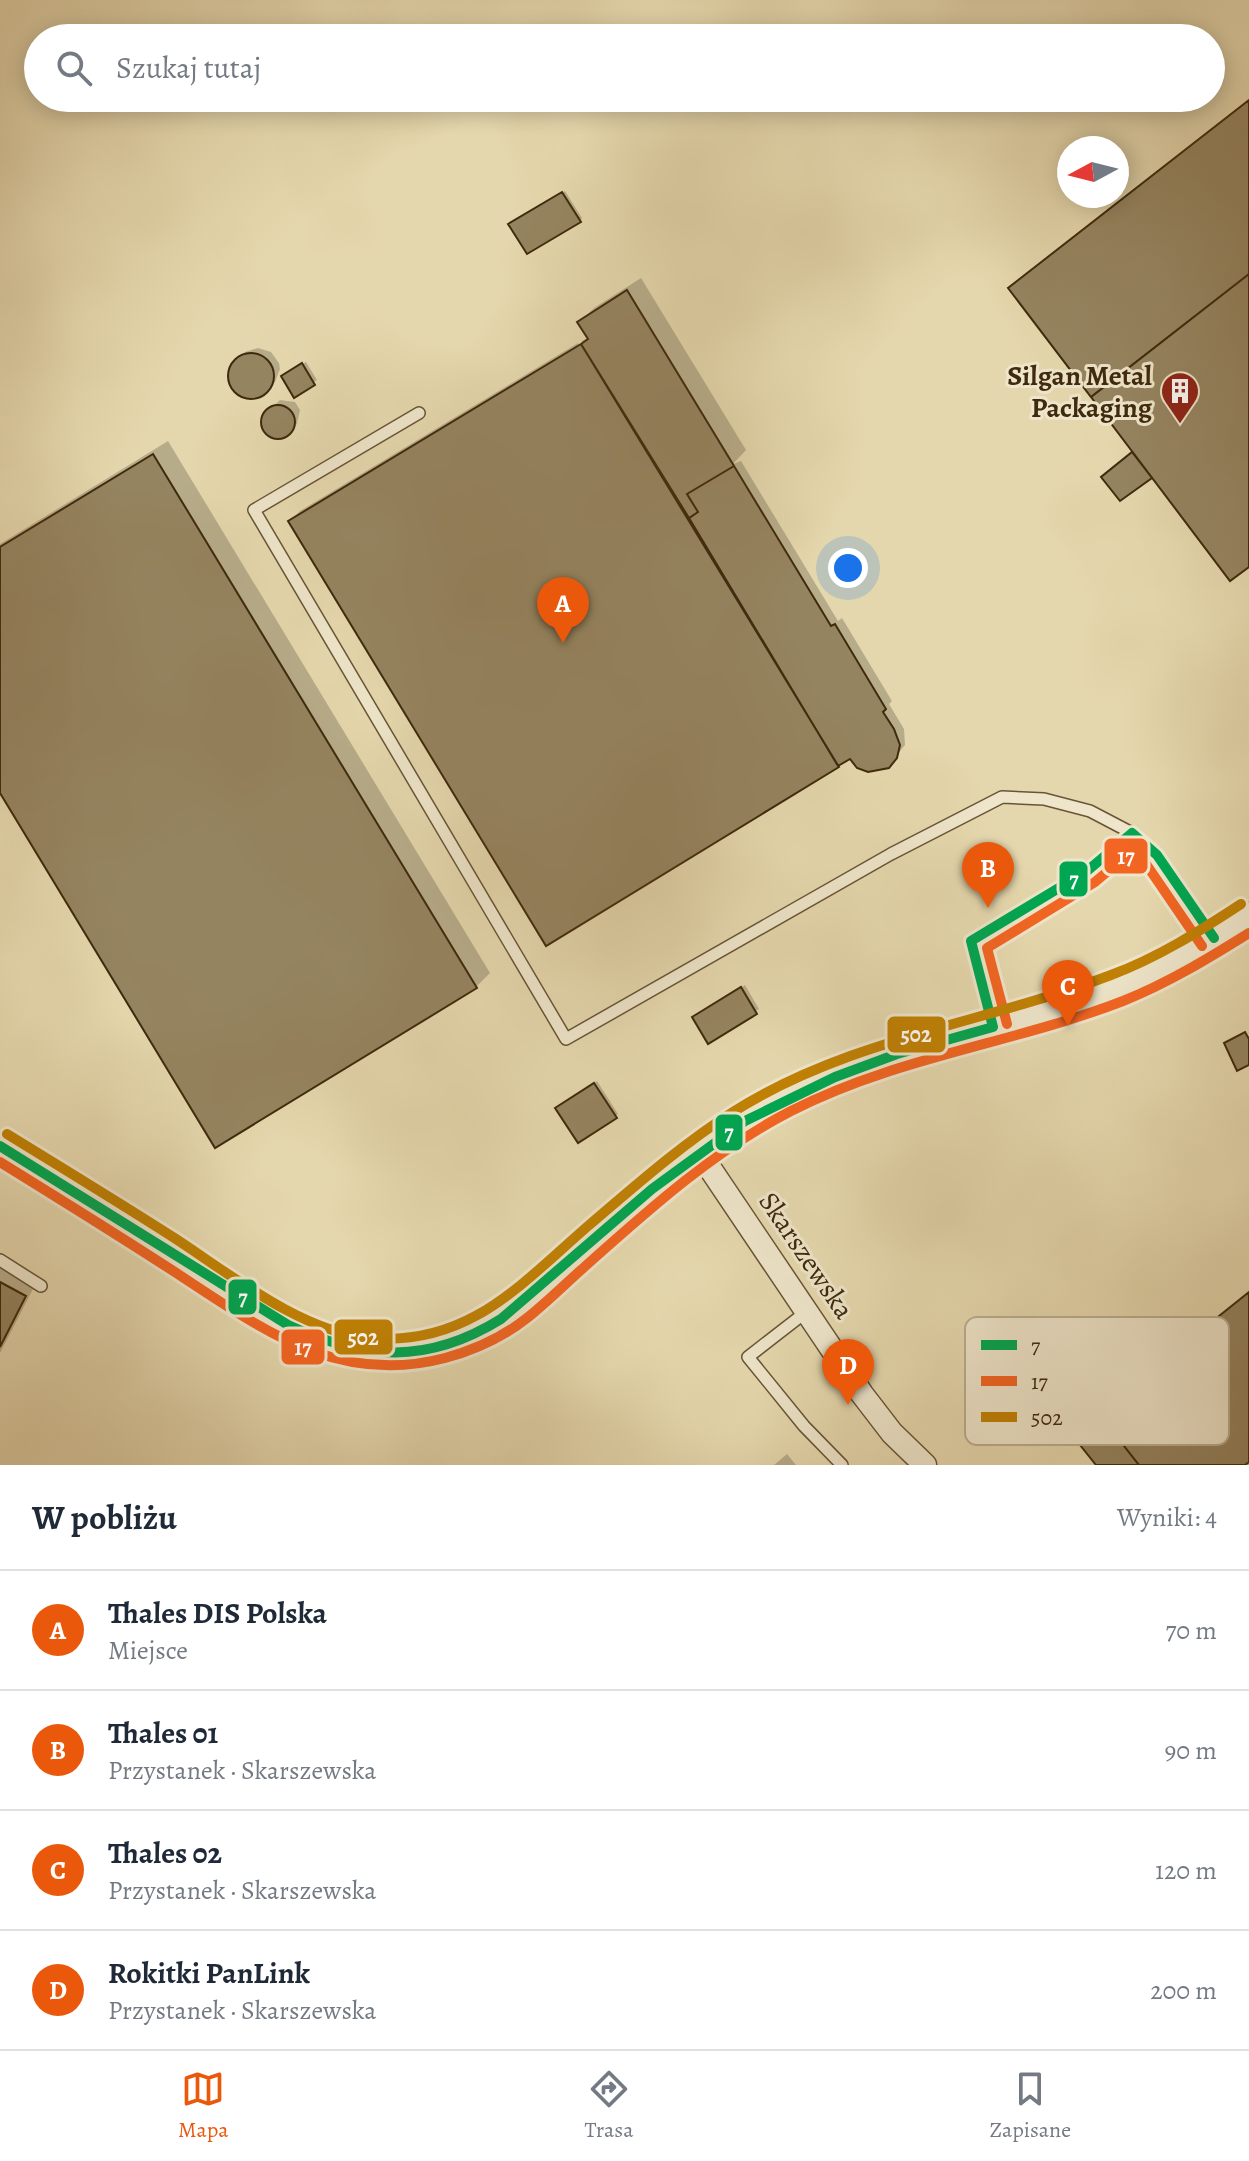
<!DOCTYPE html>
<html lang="pl">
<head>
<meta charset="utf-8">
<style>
  body { margin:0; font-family:Alegreya,serif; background:#f6f6f7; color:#1f2937 }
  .compass { position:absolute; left:1057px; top:136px; width:72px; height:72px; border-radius:50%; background:#fff; box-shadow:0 4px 20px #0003; rotate:263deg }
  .you { position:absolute; left:848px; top:568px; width:28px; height:28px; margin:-20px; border:6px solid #fff; border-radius:50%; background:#1a73e8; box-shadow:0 0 0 12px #1a73e833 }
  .badge { display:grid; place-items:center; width:52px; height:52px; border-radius:50%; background:#ea580c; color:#fff; font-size:26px; font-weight:700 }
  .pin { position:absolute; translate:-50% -66px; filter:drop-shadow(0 2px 4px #0008) }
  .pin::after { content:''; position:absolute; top:42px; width:28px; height:24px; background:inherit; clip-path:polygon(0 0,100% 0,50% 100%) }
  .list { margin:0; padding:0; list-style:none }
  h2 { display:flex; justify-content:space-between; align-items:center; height:104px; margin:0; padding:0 32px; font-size:34px }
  h2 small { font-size:26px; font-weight:400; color:#747a83 }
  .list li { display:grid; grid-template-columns:52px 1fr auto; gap:24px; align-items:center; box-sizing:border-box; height:120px; padding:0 32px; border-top:2px solid #e0e1e3 }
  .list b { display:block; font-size:30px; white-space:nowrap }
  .list p { margin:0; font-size:26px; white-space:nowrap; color:#747a83 }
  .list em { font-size:26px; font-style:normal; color:#747a83 }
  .icon { flex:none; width:44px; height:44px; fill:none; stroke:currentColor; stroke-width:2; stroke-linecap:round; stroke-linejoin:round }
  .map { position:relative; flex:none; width:1249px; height:1465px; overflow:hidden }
  .search { position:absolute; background:#fff; box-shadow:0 4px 20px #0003; left:24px; right:24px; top:24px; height:88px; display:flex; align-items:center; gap:20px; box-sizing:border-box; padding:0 28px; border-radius:44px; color:#747a83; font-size:30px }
  .sheet { height:584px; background:#fff }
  nav { display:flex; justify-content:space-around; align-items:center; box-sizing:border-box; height:112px; border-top:2px solid #e0e1e3; background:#fff; font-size:22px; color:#747a83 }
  nav a { display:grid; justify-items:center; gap:4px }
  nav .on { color:#ea580c }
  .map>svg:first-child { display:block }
  .shadow { fill:#0003 }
  .building { fill:#958460; stroke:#3f2a0d; stroke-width:2 }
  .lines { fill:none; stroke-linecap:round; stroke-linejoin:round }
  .service-casing { stroke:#685535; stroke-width:14 }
  .minor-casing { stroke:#685535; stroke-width:25 }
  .tertiary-casing { stroke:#685535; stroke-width:29 }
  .service { stroke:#eee5ca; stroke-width:11 }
  .minor { stroke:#eee5ca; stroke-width:22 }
  .tertiary { stroke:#eee5ca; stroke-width:26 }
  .bus-1-casing { stroke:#eee5ca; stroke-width:16 }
  .bus-2-casing { stroke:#eee5ca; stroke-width:16 }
  .bus-3-casing { stroke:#eee5ca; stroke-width:16 }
  .bus-1 { stroke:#00a651; stroke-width:10 }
  .bus-2 { stroke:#f26522; stroke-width:10 }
  .bus-3 { stroke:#c08104; stroke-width:10 }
  .labels { text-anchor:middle; stroke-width:6; stroke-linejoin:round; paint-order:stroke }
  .poi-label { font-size:28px; font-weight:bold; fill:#3f2a0d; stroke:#eee5ca; text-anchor:end }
  .street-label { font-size:28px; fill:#3f2a0d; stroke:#eee5ca }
  .key { fill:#eee5ca; stroke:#baad91; stroke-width:2 }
  .key-label { font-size:22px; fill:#3f2a0d }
  .line-badge { stroke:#eee5ca; stroke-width:3 }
  .badge-label { font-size:22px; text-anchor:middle; font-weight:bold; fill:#fff }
</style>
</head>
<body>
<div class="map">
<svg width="1249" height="1465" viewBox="0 0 1249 1465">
  <rect width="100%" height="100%" fill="#e5d7ad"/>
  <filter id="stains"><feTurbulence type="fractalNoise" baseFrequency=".0025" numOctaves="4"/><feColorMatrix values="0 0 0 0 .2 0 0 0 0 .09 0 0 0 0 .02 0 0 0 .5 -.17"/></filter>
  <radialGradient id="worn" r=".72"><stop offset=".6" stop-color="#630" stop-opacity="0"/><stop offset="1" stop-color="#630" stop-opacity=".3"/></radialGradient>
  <path class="shadow" d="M565,191L582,218L580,221H513Z
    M641,278L746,450L733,464L741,461L838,621L842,618L892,701L889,704L904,729L905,745L888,766L878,770L864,769L850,756L839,764L582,341L589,337L580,322L594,308Z
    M578,343L836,765L290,521L300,511Z
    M258,348L271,352L279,363L280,369L275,382L267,390L262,394L248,397L236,391L230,379L233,365L238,360L245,352Z
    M306,362L317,380L294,395L286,374Z
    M280,400L295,402L300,410L297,424L282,436L268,433L263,424L265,414Z
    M168,441L490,973L476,987L216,1145L0,789V544Z
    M745,985L759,1009L709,1041L697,1014Z
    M597,1081L618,1114L615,1116L560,1105Z
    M0,1267L35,1285L0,1353Z
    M787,1454L796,1465H774Z"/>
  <path class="building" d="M1249,100V274L1091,397L1008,288Z
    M562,192L581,222L527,254L508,224Z
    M1249,274V567L1230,581L1091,397Z
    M627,290L734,466L687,494L698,512L689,518L581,344L588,339L577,322Z
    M581,344L839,767L546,946L288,521Z
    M228 376a23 23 0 1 1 46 0a23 23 0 1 1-46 0Z
    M302,363L315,385L294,398L281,376Z
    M261 422a17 17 0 1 1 34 0a17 17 0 1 1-34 0Z
    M1132,452L1152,478L1120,501L1101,477Z
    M153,454L477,988L215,1148L0,793V547Z
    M734,466L831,626L835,624L886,709L883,712L894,729L900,745L897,758L889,768L868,772L857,768L850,759L838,766L689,518L698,512L687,494Z
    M741,987L757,1014L708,1044L692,1017Z
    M1245,1032L1249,1039V1065L1237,1071L1224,1043Z
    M594,1083L617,1118L578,1143L555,1108Z
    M0,1282L26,1296L0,1347Z
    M1249,1292V1462L1245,1465H1139L1098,1413Z
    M1098,1413L1139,1465H1096L1072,1435Z"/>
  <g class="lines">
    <defs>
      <path id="service" d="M419,413L254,510L566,1039L891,854L1002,797L1044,799L1090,811L1132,833
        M993,1026L971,941L1087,871L1132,833L1157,855L1214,938
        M0,1260L41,1286
        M806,1312L748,1357L804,1426L842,1465"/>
      <path id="minor" d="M699,1152L862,1394L892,1433L925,1465"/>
      <path id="tertiary" d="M0,1146C57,1181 114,1216 170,1252C222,1285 305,1346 366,1352C411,1355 458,1344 497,1322C523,1307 551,1277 574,1257C628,1210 681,1163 742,1123C855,1050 993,1035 1117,988C1165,969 1207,943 1249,916"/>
    </defs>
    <use href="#service" class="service-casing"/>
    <use href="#minor" class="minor-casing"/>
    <use href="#tertiary" class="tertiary-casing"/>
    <use href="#service" class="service"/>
    <use href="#minor" class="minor"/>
    <use href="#tertiary" class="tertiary"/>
    <defs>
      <path id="bus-1" d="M993,1027L971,941L1087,871L1132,833L1157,855L1214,938
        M0,1146L288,1325C364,1360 427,1365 501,1319L652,1189L745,1121L835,1077L897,1054L993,1027"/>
      <path id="bus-2" d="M1007,1024L987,948L1095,882L1132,851L1146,864L1202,946
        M0,1162C55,1196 110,1230 164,1265C253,1322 332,1388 445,1358C475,1350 503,1337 527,1318C546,1303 563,1286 581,1270C646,1212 713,1151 791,1111C896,1057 1015,1043 1123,1001C1168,983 1209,958 1249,933"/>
      <path id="bus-3" d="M7,1134C64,1169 120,1203 176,1239C231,1275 302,1332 369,1338C468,1347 521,1284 588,1226C635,1186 681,1145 733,1112C848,1039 985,1023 1111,975C1157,958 1200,931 1241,904"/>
    </defs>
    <use href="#bus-1" class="bus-1-casing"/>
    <use href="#bus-2" class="bus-2-casing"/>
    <use href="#bus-3" class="bus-3-casing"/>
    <use href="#bus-1" class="bus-1"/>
    <use href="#bus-2" class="bus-2"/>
    <use href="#bus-3" class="bus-3"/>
  </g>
  <defs>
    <symbol id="building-pin" viewBox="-11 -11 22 30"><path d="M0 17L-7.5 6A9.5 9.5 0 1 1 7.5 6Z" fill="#8f2418" stroke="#eee5ca"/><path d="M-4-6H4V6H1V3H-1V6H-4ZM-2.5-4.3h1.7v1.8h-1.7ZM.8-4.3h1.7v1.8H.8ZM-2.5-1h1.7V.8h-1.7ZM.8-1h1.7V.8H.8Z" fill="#fff"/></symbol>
  </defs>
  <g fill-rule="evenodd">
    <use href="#building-pin" x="1158" y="369" width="44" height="60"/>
  </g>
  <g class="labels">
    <g class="poi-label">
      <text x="1152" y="385">Silgan Metal<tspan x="1152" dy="32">Packaging</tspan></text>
    </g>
    <g class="street-label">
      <text transform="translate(807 1255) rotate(56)" y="10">Skarszewska</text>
    </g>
  </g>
  <rect x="965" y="1317" width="264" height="128" rx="12" class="key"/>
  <rect x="981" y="1340" width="36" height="10" fill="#00a651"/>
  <rect x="981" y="1376" width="36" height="10" fill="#f26522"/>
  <rect x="981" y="1412" width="36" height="10" fill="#c08104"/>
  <g class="key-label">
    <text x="1031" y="1353">7</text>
    <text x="1031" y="1389">17</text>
    <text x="1031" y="1425">502</text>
  </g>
  <g class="line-badge">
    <rect x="1103" y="837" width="46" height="38" rx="8" fill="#f26522"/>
    <rect x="1058" y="860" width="31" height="38" rx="8" fill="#00a651"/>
    <rect x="886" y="1015" width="61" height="39" rx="8" fill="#c08104"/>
    <rect x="714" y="1113" width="30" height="39" rx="8" fill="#00a651"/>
    <rect x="227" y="1278" width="31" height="38" rx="8" fill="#00a651"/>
    <rect x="333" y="1318" width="61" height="38" rx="8" fill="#c08104"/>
    <rect x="280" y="1328" width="46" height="38" rx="8" fill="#f26522"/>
  </g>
  <g class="badge-label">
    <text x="1126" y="864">17</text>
    <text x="1074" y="887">7</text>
    <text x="916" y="1042">502</text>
    <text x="729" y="1140">7</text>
    <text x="243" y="1305">7</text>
    <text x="363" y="1345">502</text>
    <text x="303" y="1355">17</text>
  </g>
  <rect width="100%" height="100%" filter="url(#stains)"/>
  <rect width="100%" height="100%" fill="url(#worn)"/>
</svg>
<svg class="compass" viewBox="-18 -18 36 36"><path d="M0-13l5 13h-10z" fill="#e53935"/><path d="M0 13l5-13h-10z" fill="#747a83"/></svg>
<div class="you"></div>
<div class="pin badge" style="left:563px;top:643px">A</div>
<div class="pin badge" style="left:988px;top:908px">B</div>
<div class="pin badge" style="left:1068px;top:1026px">C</div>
<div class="pin badge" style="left:848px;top:1405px">D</div>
<div class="search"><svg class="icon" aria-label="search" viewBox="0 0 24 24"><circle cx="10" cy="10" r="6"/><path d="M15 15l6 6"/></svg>Szukaj tutaj</div>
</div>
<section class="sheet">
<h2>W pobliżu<small>Wyniki: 4</small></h2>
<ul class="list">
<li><span class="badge">A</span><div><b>Thales DIS Polska</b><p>Miejsce</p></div><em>70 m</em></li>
<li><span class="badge">B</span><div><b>Thales 01</b><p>Przystanek · Skarszewska</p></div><em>90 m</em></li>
<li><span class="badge">C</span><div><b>Thales 02</b><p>Przystanek · Skarszewska</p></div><em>120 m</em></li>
<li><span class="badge">D</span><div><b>Rokitki PanLink</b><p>Przystanek · Skarszewska</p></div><em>200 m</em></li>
</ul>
</section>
<nav>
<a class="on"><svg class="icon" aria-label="map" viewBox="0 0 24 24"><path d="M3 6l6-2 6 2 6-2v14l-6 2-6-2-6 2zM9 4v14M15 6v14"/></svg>Mapa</a>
<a><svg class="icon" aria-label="directions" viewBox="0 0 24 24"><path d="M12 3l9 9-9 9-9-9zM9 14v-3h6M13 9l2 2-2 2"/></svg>Trasa</a>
<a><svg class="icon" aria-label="saved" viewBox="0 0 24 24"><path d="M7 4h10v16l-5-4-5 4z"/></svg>Zapisane</a>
</nav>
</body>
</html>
